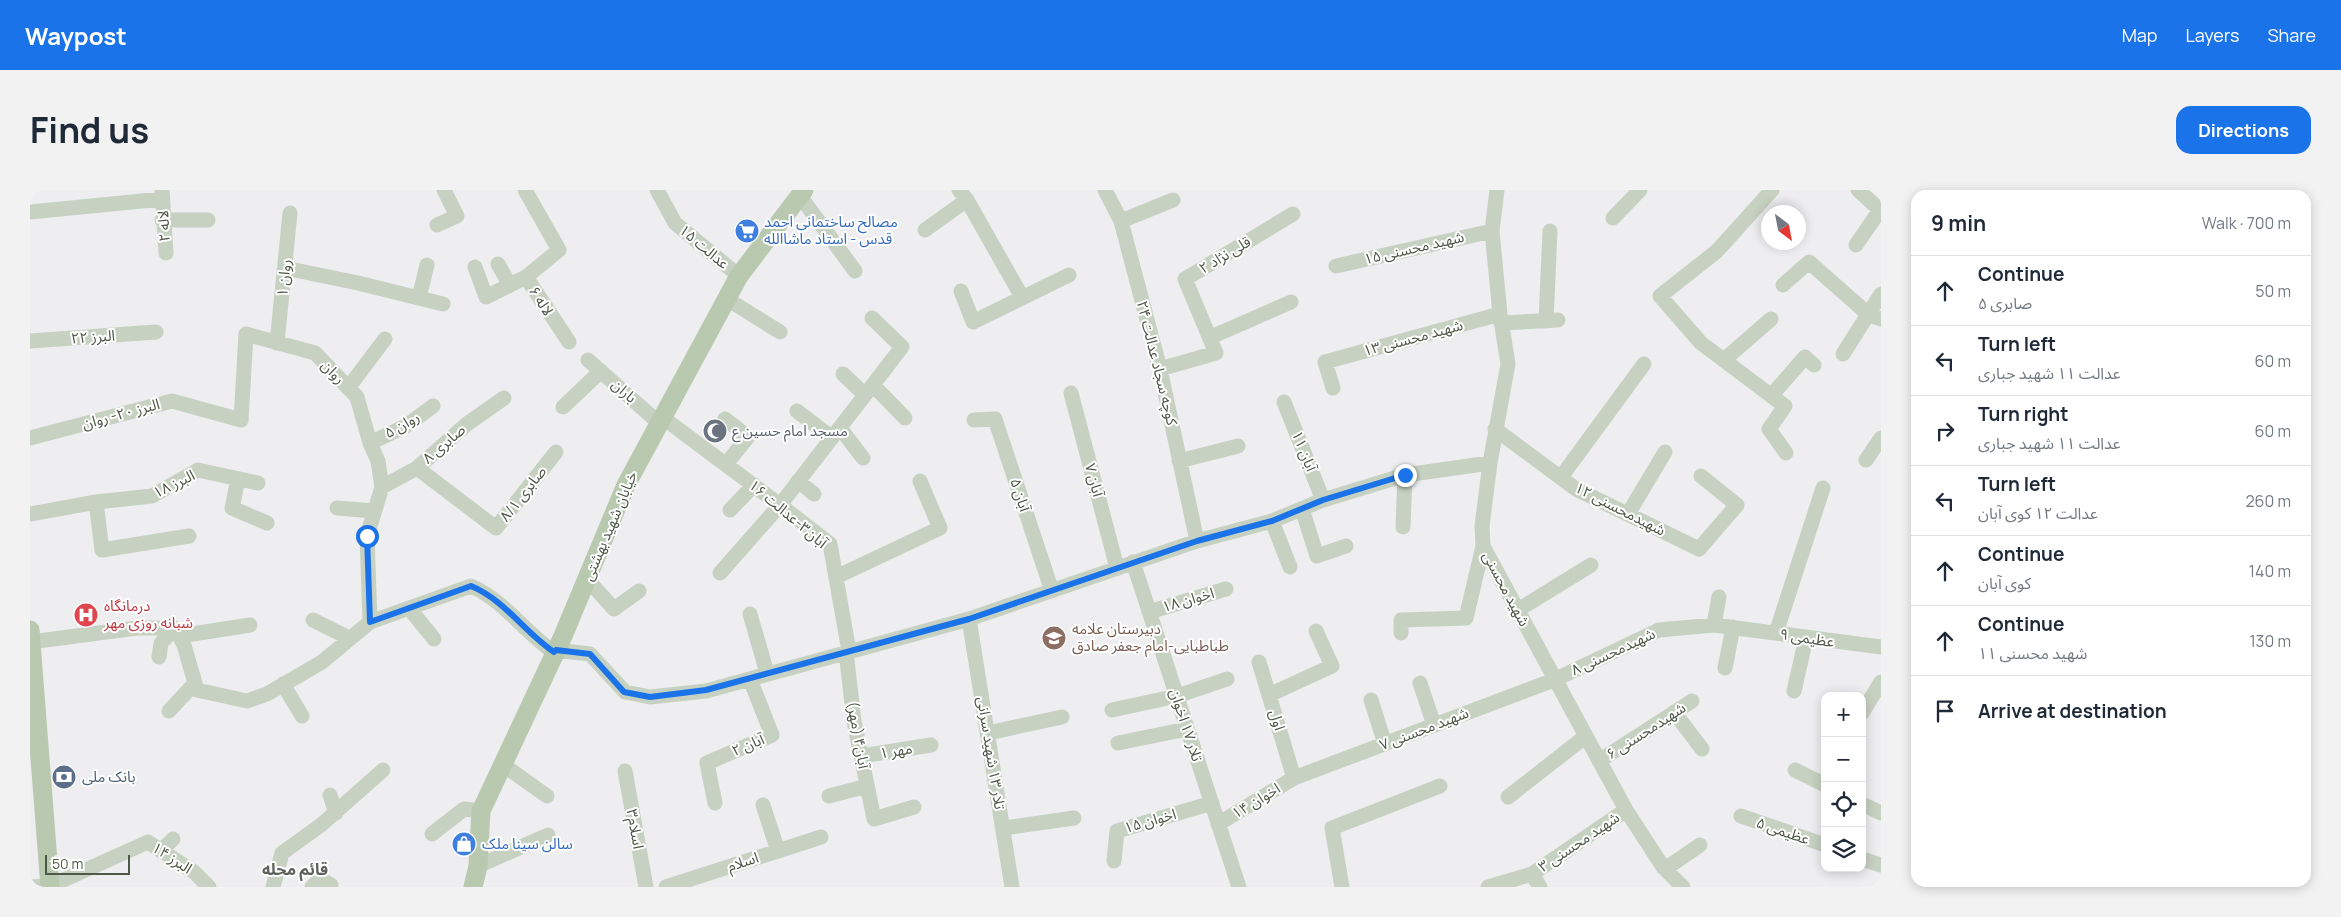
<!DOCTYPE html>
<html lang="en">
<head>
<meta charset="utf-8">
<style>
  body { margin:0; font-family:Manrope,"Noto Sans Arabic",sans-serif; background:#f2f2f3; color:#1f2937 }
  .controls { position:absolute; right:15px; bottom:15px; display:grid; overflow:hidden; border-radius:10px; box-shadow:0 2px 12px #0003 }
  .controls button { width:45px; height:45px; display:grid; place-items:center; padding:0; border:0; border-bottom:1px solid #e0e1e3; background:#fff; color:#1f2937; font:25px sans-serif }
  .compass { position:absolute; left:1731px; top:15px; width:45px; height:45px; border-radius:50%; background:#fff; box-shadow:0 2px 12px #0003; rotate:148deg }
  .scale { position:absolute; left:15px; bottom:12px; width:85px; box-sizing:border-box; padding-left:5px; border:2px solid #4e5948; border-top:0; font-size:14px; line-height:18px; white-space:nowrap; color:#4e5948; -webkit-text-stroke:4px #fff; paint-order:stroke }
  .stop { position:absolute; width:15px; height:15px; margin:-11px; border:4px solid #1a73e8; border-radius:50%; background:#fff }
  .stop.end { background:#1a73e8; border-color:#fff; box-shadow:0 1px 5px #0008 }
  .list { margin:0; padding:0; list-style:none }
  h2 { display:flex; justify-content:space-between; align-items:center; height:65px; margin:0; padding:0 20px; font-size:21px }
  h2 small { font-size:16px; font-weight:400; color:#747a83 }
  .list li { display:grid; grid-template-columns:32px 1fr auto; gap:15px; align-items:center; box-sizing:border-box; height:70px; padding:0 20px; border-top:1px solid #e0e1e3 }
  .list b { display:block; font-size:19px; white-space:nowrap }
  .list p { margin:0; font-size:16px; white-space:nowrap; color:#747a83 }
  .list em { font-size:16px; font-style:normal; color:#747a83 }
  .icon { flex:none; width:28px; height:28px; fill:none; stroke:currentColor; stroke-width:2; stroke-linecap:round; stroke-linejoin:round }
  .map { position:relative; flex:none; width:1851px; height:697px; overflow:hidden; border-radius:15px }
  header { display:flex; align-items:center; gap:30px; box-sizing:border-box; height:70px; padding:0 25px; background:#1a73e8; color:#fff }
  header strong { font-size:24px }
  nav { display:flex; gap:28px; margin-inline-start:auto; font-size:18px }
  .intro { display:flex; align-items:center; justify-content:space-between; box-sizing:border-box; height:120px; padding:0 30px }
  h1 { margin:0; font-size:35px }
  .button { padding:12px 22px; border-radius:15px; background:#1a73e8; color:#fff; font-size:18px; font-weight:700 }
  main { display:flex; gap:30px; padding:0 30px }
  aside { flex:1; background:#fff; border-radius:15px; box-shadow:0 2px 12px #0003 }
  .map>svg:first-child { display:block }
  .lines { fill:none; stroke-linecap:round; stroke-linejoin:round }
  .minor { stroke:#c7d1c2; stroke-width:15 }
  .major { stroke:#b8c9b0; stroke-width:19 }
  .route { stroke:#1a73e8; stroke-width:6 }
  .labels { text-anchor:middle; stroke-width:4; stroke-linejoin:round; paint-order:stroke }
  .shop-label { font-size:15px; fill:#366cbe; stroke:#fff; text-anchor:start }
  .street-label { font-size:15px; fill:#4e5948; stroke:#fff }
  .worship-label { font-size:15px; fill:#5b616d; stroke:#fff; text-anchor:start }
  .health-label { font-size:15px; fill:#be3a42; stroke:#fff; text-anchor:start }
  .education-label { font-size:15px; fill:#785e54; stroke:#fff; text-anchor:start }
  .service-label { font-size:15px; fill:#4e5e75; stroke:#fff; text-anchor:start }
  .neighbourhood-label { font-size:16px; font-weight:bold; fill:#5d615b; stroke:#fff }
</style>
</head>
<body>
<header>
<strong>Waypost</strong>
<nav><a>Map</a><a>Layers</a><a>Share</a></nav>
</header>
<div class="intro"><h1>Find us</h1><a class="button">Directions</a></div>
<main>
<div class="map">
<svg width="1851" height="697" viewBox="0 0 1851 697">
  <rect width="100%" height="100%" fill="#eeedf0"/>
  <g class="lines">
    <path class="minor" d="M132,0L136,63
      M495,0L529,60L496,87L539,152
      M627,0L645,33L709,86
      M929,0L937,10L992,107
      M1075,0L1091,31L1130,179L1167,351
      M1467,0L1462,41L1470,124L1478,174L1460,273L1452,336L1453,356L1596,620L1633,677L1653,697
      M1742,0L1687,61L1630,106L1671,153L1755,216L1739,239L1756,263
      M770,6L825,81
      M0,22L132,9
      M1583,28L1610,0
      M132,30H178
      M1091,31L1143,10
      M407,35L427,26L414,0
      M895,40L937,10
      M1826,55L1850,20L1828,0
      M468,74L480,95
      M1306,76L1462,41
      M445,77L456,107L496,87
      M255,78L328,93L413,114
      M1753,95L1779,72L1838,124L1851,129
      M931,101L943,132L1039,85
      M389,108L397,75
      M697,109L750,142
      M1516,131L1520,41
      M1471,133L1528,130
      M1181,147L1261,112
      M0,151L126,142
      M247,153L260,23
      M1813,164L1851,104
      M558,170L629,233
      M1694,170L1741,129
      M1130,179L1186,163L1155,89L1263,24
      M843,195L875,228
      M318,198L355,149
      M1303,198L1295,172L1470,124
      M1041,203L1087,378
      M835,205L872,157L842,128
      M1741,206L1775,167L1784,175
      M1254,212L1293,310
      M533,217L571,181
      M767,221L802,248
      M632,227L750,315L800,354L819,461
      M695,229L718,247L696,274
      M944,230L965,229L1022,401
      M810,238L833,268
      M1465,239L1546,299L1669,359L1707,315L1671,286
      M0,248L142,211L211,230L216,144L285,163L327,207L340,253L348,271L352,297L337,346L340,432
      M340,253L376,236L403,216
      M1836,270L1851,248
      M1149,271L1208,256
      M387,278L466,338L526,262
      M1531,287L1614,174
      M208,289L202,318L237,333
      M768,291L784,304
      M352,297L387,278L437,234L474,208
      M66,312L72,360L159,346
      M307,318L344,321
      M1272,319L1287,366L1316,356
      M700,320L724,295
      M0,324L66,312L122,306L168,280L228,293
      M1598,324L1635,262
      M1242,331L1260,377
      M1373,337L1375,285
      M1103,372L1209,697
      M690,383L750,315L835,205L813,184
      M806,387L910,338L890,291
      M557,389L584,419L609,401
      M379,418L404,449
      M1488,420L1561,375
      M1119,422L1196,399
      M720,424L737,483
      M939,429L982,697
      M283,430L319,448
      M1684,435L1689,407
      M1371,443V430L1436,428L1453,356
      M1746,443L1793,298
      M0,452L107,438H145L154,455L167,500L217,511L237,504L292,472L340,432L441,396C475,411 494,442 525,463
      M526,460L560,464L595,502L620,507L676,501L939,429L1167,351L1242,331L1293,310L1375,285L1460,273
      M816,462L824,531L844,629L884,617
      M129,467L131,453L145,438L156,445L220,435
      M1229,472L1264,588
      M1695,478L1703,437
      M1390,493L1404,535
      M253,494L272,526
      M1764,501L1776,448
      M1239,505L1302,476L1286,441
      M1341,510L1355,554
      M1082,520L1147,506L1197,489
      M139,521L165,493
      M1644,522L1672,559
      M1832,523L1851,492
      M958,543L1032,527
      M1088,553L1157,539
      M831,566L901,555
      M1569,571L1662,511
      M472,574L517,606
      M1765,580L1795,595
      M595,581L616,697
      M300,605L306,623
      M799,606L837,596
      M1478,607L1556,546
      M685,613L677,573L742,545L720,489
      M1832,614L1851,623
      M733,615L748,661
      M1711,626L1795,655
      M1188,634L1264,588L1524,490L1629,440L1684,435L1851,457
      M974,638L1044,628
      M402,644L434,619L451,621
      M131,661L143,649
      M1832,669L1851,675
      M1084,671L1087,641L1182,613
      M448,676L518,645
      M1635,679L1670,655
      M1502,684L1510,697
      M0,697L20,696L118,652L164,682L179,697
      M243,697L252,663L291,635L353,580
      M282,697L290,689L301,695
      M636,697L791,647
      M1312,697L1302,638L1410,596
      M1458,697L1502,684L1596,620"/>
    <path class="major" d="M0,440L20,697
      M443,697L448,676L451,621L533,446L596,295L709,86L774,0"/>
  </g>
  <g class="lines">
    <path class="route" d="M337,346L340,432L441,396C475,410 494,442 524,462L526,460L560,464L594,502L620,507L676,500L939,429L1167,351L1242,331L1293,310L1375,285"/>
  </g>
  <defs>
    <symbol id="supermarket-disc" viewBox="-11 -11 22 22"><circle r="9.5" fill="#3f7fe0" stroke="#fff"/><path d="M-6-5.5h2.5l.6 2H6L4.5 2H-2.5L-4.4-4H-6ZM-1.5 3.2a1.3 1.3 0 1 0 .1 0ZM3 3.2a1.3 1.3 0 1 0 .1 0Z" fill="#fff"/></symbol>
    <symbol id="mosque-disc" viewBox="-11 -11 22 22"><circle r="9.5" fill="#6b7280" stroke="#fff"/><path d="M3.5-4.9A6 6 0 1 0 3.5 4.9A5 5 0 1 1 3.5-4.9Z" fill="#fff"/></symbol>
    <symbol id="hospital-disc" viewBox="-11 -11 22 22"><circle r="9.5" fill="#e0444e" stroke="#fff"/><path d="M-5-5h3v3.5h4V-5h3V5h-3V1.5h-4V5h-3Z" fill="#fff"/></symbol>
    <symbol id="school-disc" viewBox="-11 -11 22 22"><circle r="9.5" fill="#8d6e63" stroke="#fff"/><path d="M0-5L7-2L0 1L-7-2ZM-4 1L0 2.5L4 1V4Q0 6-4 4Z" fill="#fff"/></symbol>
    <symbol id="bank-disc" viewBox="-11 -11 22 22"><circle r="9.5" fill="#5c6f8a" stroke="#fff"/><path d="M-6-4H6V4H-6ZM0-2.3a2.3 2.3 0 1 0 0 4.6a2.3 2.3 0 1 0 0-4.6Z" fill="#fff"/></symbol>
    <symbol id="shop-disc" viewBox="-11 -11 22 22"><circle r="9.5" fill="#3f7fe0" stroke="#fff"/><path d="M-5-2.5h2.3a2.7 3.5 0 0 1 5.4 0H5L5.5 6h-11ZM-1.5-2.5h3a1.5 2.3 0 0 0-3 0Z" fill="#fff"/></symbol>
  </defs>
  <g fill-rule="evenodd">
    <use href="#supermarket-disc" x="703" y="27" width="28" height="28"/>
    <use href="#mosque-disc" x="671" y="227" width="28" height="28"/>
    <use href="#hospital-disc" x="42" y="411" width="28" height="28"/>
    <use href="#school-disc" x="1010" y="434" width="28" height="28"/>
    <use href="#bank-disc" x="20" y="573" width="28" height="28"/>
    <use href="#shop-disc" x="420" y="640" width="28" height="28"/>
  </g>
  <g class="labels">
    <g class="shop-label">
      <text x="734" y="37">مصالح ساختمانی احمد<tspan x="734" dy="17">قدس - استاد ماشاالله</tspan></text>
      <text x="452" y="659">سالن سینا ملک</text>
    </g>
    <g class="street-label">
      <text transform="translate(134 36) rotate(-93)" y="5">لاله ۲</text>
      <text transform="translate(674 57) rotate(40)" y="5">عدالت ۱۵</text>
      <text transform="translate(1384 58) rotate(-13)" y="5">شهید محسنی ۱۵</text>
      <text transform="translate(1195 65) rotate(-31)" y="5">قلی نژاد ۲</text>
      <text transform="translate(254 88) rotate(-84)" y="5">روان ۱</text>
      <text transform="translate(511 111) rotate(57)" y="5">لاله ۶</text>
      <text transform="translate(63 147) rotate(-4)" y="5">البرز ۲۲</text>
      <text transform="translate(1383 148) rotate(-15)" y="5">شهید محسنی ۱۳</text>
      <text transform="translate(1127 173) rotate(76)" y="5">کوچه سجاد عدالت ۲۴</text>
      <text transform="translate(303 182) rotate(46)" y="5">روان</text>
      <text transform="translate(594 201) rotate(41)" y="5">باران</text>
      <text transform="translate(91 224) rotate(-15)" y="5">البرز ۲۰- روان</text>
      <text transform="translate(372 235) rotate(-30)" y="5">روان ۵</text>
      <text transform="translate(414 254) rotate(-41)" y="5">صابری ۸</text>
      <text transform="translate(1274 261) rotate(68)" y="5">آبان ۱۱</text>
      <text transform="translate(1064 290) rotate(75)" y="5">آبان ۷</text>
      <text transform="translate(144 294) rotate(-26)" y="5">البرز ۱۸</text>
      <text transform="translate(493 304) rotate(-52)" y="5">صابری ۸/۱</text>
      <text transform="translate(990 305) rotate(72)" y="5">آبان ۵</text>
      <text transform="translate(1590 319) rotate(27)" y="5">شهیدمحسنی ۱۲</text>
      <text transform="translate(758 324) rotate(40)" y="5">آبان۳-عدالت ۱۶</text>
      <text transform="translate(580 336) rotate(-67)" y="5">خیابان شهید بهشتی</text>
      <text transform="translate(1476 399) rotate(62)" y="5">شهید محسنی</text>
      <text transform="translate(1158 410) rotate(-16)" y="5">اخوان ۱۸</text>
      <text transform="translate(1777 448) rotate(9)" y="5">عظیمی ۹</text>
      <text transform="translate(1583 462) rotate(-25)" y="5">شهیدمحسنی ۸</text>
      <text transform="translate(1247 530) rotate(73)" y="5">اول</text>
      <text transform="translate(1156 535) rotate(72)" y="5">تلار ۱۷ اخوان</text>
      <text transform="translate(1394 539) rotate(-21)" y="5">شهید محسنی ۷</text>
      <text transform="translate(1616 541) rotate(-33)" y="5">شهیدمحسنی ۶</text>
      <text transform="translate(828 545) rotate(80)" y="5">آبان۴ (مهر)</text>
      <text transform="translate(718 555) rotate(-23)" y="5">آبان ۲</text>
      <text transform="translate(866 561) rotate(-9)" y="5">مهر ۱</text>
      <text transform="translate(961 563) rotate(81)" y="5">تلار ۱۳ شهید سرانی</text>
      <text transform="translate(1226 611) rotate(-31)" y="5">اخوان ۱۴</text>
      <text transform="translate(1120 631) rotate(-16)" y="5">اخوان ۱۵</text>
      <text transform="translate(605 639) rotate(80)" y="5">اسلام۳</text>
      <text transform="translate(1753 641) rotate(19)" y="5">عظیمی ۵</text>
      <text transform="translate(1549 652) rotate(-34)" y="5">شهید محسنی ۳</text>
      <text transform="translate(142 668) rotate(33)" y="5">البرز ۱۴</text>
      <text transform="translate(713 672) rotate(-18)" y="5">اسلام</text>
    </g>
    <g class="worship-label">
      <text x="702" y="246">مسجد امام حسین ع</text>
    </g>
    <g class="health-label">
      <text x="74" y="421">درمانگاه<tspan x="74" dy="17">شبانه روزی مهر</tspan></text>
    </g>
    <g class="education-label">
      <text x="1042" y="444">دبیرستان علامه<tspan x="1042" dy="17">طباطبایی-امام جعفر صادق</tspan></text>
    </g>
    <g class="service-label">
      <text x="52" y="592">بانک ملی</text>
    </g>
    <g class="neighbourhood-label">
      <text x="265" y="685">قائم محله</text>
    </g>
  </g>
</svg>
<div class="controls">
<button>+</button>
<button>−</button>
<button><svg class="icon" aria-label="locate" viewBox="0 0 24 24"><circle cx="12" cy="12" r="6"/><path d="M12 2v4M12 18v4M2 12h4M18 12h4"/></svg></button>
<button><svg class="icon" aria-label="layers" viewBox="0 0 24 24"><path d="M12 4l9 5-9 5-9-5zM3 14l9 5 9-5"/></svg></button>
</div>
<svg class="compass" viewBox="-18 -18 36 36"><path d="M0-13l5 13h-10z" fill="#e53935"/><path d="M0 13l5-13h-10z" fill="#747a83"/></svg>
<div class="scale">50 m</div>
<div class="stop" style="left:337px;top:346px"></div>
<div class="stop end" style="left:1375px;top:285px"></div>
</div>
<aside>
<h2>9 min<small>Walk · 700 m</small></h2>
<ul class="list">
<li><svg class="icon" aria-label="ahead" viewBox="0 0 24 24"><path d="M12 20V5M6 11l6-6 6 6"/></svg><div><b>Continue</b><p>صابری ۵</p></div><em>50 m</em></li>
<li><svg class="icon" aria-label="left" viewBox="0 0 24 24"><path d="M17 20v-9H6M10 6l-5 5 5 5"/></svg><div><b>Turn left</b><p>عدالت ۱۱ شهید جباری</p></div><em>60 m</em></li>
<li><svg class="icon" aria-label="right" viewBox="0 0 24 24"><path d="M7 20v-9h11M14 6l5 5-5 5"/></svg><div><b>Turn right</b><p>عدالت ۱۱ شهید جباری</p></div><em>60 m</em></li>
<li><svg class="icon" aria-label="left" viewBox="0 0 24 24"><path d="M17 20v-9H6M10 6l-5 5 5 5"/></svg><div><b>Turn left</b><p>عدالت ۱۲ کوی آبان</p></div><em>260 m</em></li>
<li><svg class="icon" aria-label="ahead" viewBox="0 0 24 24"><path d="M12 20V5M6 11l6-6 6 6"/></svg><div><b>Continue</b><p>کوی آبان</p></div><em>140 m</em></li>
<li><svg class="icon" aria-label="ahead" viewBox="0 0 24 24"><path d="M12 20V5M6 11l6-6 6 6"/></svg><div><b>Continue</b><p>شهید محسنی ۱۱</p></div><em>130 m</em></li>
<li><svg class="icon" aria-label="arrive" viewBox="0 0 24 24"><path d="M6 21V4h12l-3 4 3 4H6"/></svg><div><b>Arrive at destination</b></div></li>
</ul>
</aside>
</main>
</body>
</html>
